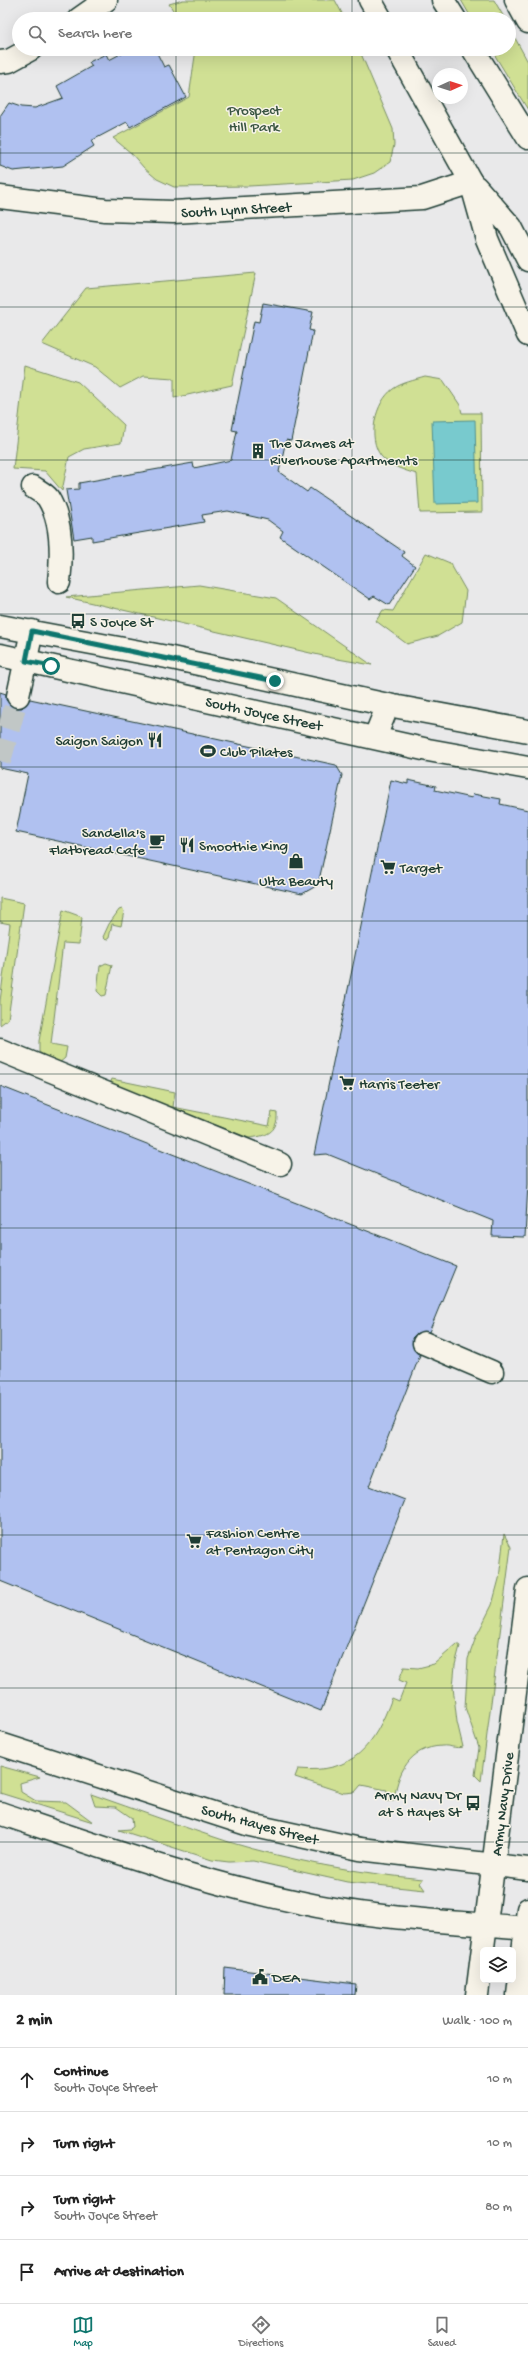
<!DOCTYPE html>
<html lang="en">
<head>
<meta charset="utf-8">
<style>
  body { margin:0; font-family:"Gochi Hand",sans-serif; background:#f6f6f6; color:#222 }
  .controls { position:absolute; right:12px; bottom:12px; display:grid; overflow:hidden; border-radius:6px; box-shadow:0 4px 16px #0002 }
  .controls button { width:36px; height:36px; display:grid; place-items:center; padding:0; border:0; border-bottom:1px solid #e0e0e0; background:#fff; color:#222; font:20px sans-serif }
  .compass { position:absolute; left:432px; top:68px; width:36px; height:36px; border-radius:50%; background:#fff; box-shadow:0 4px 16px #0002; rotate:87deg }
  .stop { position:absolute; width:12px; height:12px; margin:-9px; border:3px solid #0f766e; border-radius:50%; background:#fff }
  .stop.end { background:#0f766e; border-color:#fff; box-shadow:0 1px 4px #0008 }
  .list { margin:0; padding:0; list-style:none }
  h2 { display:flex; justify-content:space-between; align-items:center; height:52px; margin:0; padding:0 16px; font-size:17px }
  h2 small { font-size:13px; font-weight:400; color:#767676 }
  .list li { display:grid; grid-template-columns:26px 1fr auto; gap:12px; align-items:center; box-sizing:border-box; height:64px; padding:0 16px; border-top:1px solid #e0e0e0 }
  .list b { display:block; font-size:15px; white-space:nowrap }
  .list p { margin:0; font-size:13px; white-space:nowrap; color:#767676 }
  .list em { font-size:13px; font-style:normal; color:#767676 }
  .icon { flex:none; width:22px; height:22px; fill:none; stroke:currentColor; stroke-width:2; stroke-linecap:round; stroke-linejoin:round }
  .map { position:relative; flex:none; width:528px; height:1995px; overflow:hidden }
  .search { position:absolute; background:#fff; box-shadow:0 4px 16px #0002; left:12px; right:12px; top:12px; height:44px; display:flex; align-items:center; gap:10px; box-sizing:border-box; padding:0 14px; border-radius:22px; color:#767676; font-size:15px }
  .sheet { height:308px; background:#fff }
  nav { display:flex; justify-content:space-around; align-items:center; box-sizing:border-box; height:56px; border-top:1px solid #e0e0e0; background:#fff; font-size:11px; color:#767676 }
  nav a { display:grid; justify-items:center; gap:2px }
  nav .on { color:#0f766e }
  .map>svg:first-child { display:block }
  .green { fill:#d0e094; stroke:#788e64 }
  .water { fill:#78cace; stroke:#549290 }
  .building { fill:#b0c1f0; stroke:#1f3d34 }
  .lines { fill:none; stroke-linecap:round; stroke-linejoin:round }
  .minor-tunnel { stroke:#c1c7c6; stroke-width:22; stroke-dasharray:22 11; stroke-linecap:butt }
  .minor-casing { stroke:#1f3d34; stroke-width:25 }
  .major-casing { stroke:#1f3d34; stroke-width:25 }
  .highway-casing { stroke:#1f3d34; stroke-width:25 }
  .minor { stroke:#f7f3e8; stroke-width:22 }
  .major { stroke:#f7f3e8; stroke-width:22 }
  .highway { stroke:#f7f3e8; stroke-width:22 }
  .route { stroke:#0f766e; stroke-width:5 }
  .grid { fill:none; stroke:#1f3d34; stroke-width:1; stroke-opacity:0.55 }
  .labels { text-anchor:middle; stroke-width:3; stroke-linejoin:round; paint-order:stroke }
  .park-label { font-size:15px; fill:#3a5542; stroke:#f7f3e8 }
  .street-label { font-size:15px; fill:#1f3d34; stroke:#f7f3e8 }
  .poi-label { font-size:15px; fill:#1f3d34; stroke:#f7f3e8; text-anchor:start }
</style>
</head>
<body>
<div class="map">
<svg width="528" height="1995" viewBox="0 0 528 1995">
  <rect width="100%" height="100%" fill="#e9e9ea"/>
  <filter id="ink" filterUnits="userSpaceOnUse"><feTurbulence type="fractalNoise" baseFrequency=".025" numOctaves="2"/><feDisplacementMap in="SourceGraphic" scale="8" xChannelSelector="R" yChannelSelector="G"/><feConvolveMatrix kernelMatrix="1 2 1 2 8 2 1 2 1" color-interpolation-filters="sRGB"/></filter>
  <g filter="url(#ink)">
    <path class="green" d="M183,0H335L345,19H179L169,4Z
      M461,0H494L505,19H472Z
      M509,27L528,62V110L491,49H509Z
      M196,49H359L393,129L394,145L390,162L374,173L353,180L249,186L174,187L157,179L144,168L131,153L113,138L189,97Z
      M256,273L232,385L174,398V378L143,376L120,388L95,367L42,344L86,288Z
      M25,365L78,382L124,425L121,443L84,449L69,457L62,491L45,471L13,469Z
      M425,377L443,380L460,405L462,413H481L482,512L420,513L417,474C406,471 389,466 381,456C367,438 375,402 393,389C401,383 415,380 425,377Z
      M426,553L450,563L466,591L462,622L438,636L407,644L376,621L383,610L393,611Z
      M199,585L276,598L372,665L332,658L66,597Z
      M0,898L24,903L8,1019L0,1025V1001L10,924L0,922Z
      M122,909L124,911L121,926L112,924L109,938L106,940L103,937L109,924L119,910Z
      M63,910L82,917L79,944L63,943L51,1044L67,1047L65,1058L58,1064L39,1052V1041Z
      M106,963L112,965L106,995L102,996L97,991L100,966Z
      M112,1079L175,1092L173,1107L269,1126L272,1112L277,1113C278,1133 266,1136 249,1138L110,1084Z
      M504,1534L511,1547L481,1781L475,1775L479,1748L465,1707L468,1659L476,1637L492,1605L499,1579Z
      M457,1644L460,1646L455,1665L453,1687L457,1722L463,1747C455,1749 449,1745 442,1746C409,1747 397,1774 394,1801H385L387,1790L361,1785L355,1792L344,1793L295,1777L298,1769C354,1774 374,1746 392,1698L399,1701L406,1683L399,1680L404,1667L418,1668L434,1664Z
      M0,1766L40,1777L20,1783L21,1792L36,1801L66,1802L93,1822L0,1793Z
      M91,1794C137,1810 183,1827 229,1842C292,1861 357,1873 423,1879L420,1883L425,1890L347,1882L253,1861L229,1862L212,1860L119,1830L130,1829L133,1827L132,1818L116,1807L95,1806Z"/>
    <path class="water" d="M475,420L477,503L435,504L432,421Z"/>
    <path class="building" d="M130,49H155L164,67L169,65L186,97L130,127L127,122L91,141L94,146L63,166L13,171L0,166V116L9,103L21,107L35,108L63,98L57,86L92,66L89,62L106,54L109,60Z
      M263,303L313,312L309,330L313,331L291,441L286,440L279,472L307,492L310,488L404,552L402,556L415,566L389,605L374,596L370,599L280,537L283,531L268,520L228,511L202,515L204,522L92,541V536L74,539L66,490L79,489V483L193,463L194,468L231,460L237,431L232,430L254,321L259,322Z
      M0,692L6,694V700L15,708H22L30,699L336,765L342,775L318,885L302,894L16,832L28,774L0,768Z
      M391,780L408,784V780L436,786L435,790L472,798L473,794L501,799L500,804L528,810V1184L525,1237L492,1236L493,1221L327,1154L314,1155Z
      M0,1086L456,1266L429,1332L417,1333L412,1338L414,1350L420,1355L369,1486L405,1500L321,1711L0,1581Z
      M225,1968L356,1984L355,1995H224Z"/>
    <g class="lines">
      <path class="minor-tunnel" d="M0,761L18,696"/>
      <defs>
        <path id="minor" d="M370,0L381,19
          M79,19L106,0
          M397,49L471,182
          M0,62L9,61L31,49
          M33,487C37,490 45,494 48,498C63,522 62,556 59,582
          M18,696L32,631
          M375,737L388,705
          M0,1050L280,1164
          M424,1343L492,1372"/>
        <path id="major" d="M471,182L487,239L528,335
          M476,187L511,227L528,260
          M0,197L105,210L173,212L422,198L471,182
          M0,626L167,657L388,705L528,731
          M0,655L428,750L528,768
          M0,1744L250,1825L360,1849L528,1869
          M0,1813C98,1846 197,1881 298,1902C372,1919 450,1921 526,1928
          M477,1995L528,1589
          M518,1995L528,1909"/>
        <path id="highway" d="M443,0L455,19
          M516,0L528,22
          M473,49L528,138
          M526,1928H528"/>
      </defs>
      <use href="#minor" class="minor-casing"/>
      <use href="#major" class="major-casing"/>
      <use href="#highway" class="highway-casing"/>
      <use href="#minor" class="minor"/>
      <use href="#major" class="major"/>
      <use href="#highway" class="highway"/>
    </g>
  </g>
  <g class="lines" filter="url(#ink)">
    <path class="route" d="M51,666L26,661L32,631L275,681"/>
  </g>
  <path class="grid" d="M176,0V19M352,0V19M176,49V1995M352,49V1995M0,153H528M0,307H528M0,460H528M0,614H528M0,767H528M0,921H528M0,1074H528M0,1228H528M0,1381H528M0,1535H528M0,1688H528M0,1842H528"/>
  <defs>
    <symbol id="building-bare" viewBox="-9 -9 18 18"><path d="M-4-6H4V6H1V3H-1V6H-4ZM-2.5-4.3h1.7v1.8h-1.7ZM.8-4.3h1.7v1.8H.8ZM-2.5-1h1.7V.8h-1.7ZM.8-1h1.7V.8H.8Z" fill="#1f3d34" stroke="#f7f3e8" stroke-width="2.5" paint-order="stroke"/></symbol>
    <symbol id="bus-bare" viewBox="-9 -9 18 18"><path d="M-5-6H5V4H4V6H2V4H-2V6H-4V4H-5ZM-3.5-4V0h7V-4ZM-3.5 1.2v1.5H-2V1.2ZM2 1.2v1.5H3.5V1.2Z" fill="#1f3d34" stroke="#f7f3e8" stroke-width="2.5" paint-order="stroke"/></symbol>
    <symbol id="restaurant-bare" viewBox="-9 -9 18 18"><path d="M-5-6h1v4h1v-4h1v4h1v-4h1v5L-1.5 .5V6h-2V.5L-5-1ZM5-6V6H3V1.5H1.5Q1.5-4 5-6Z" fill="#1f3d34" stroke="#f7f3e8" stroke-width="2.5" paint-order="stroke"/></symbol>
    <symbol id="stadium-bare" viewBox="-9 -9 18 18"><path d="M0-5a6.5 5 0 1 0 0 10a6.5 5 0 1 0 0-10ZM-3.5-1.8h7v3.6h-7Z" fill="#1f3d34" stroke="#f7f3e8" stroke-width="2.5" paint-order="stroke"/></symbol>
    <symbol id="cafe-bare" viewBox="-9 -9 18 18"><path d="M-5.5-4.5H6V0H3Q3 3.5 0 3.5H-2.5Q-5.5 3.5-5.5 0ZM3-3.2v2h1.7v-2ZM-6 4.5H4V6H-6Z" fill="#1f3d34" stroke="#f7f3e8" stroke-width="2.5" paint-order="stroke"/></symbol>
    <symbol id="shop-bare" viewBox="-9 -9 18 18"><path d="M-5-2.5h2.3a2.7 3.5 0 0 1 5.4 0H5L5.5 6h-11ZM-1.5-2.5h3a1.5 2.3 0 0 0-3 0Z" fill="#1f3d34" stroke="#f7f3e8" stroke-width="2.5" paint-order="stroke"/></symbol>
    <symbol id="supermarket-bare" viewBox="-9 -9 18 18"><path d="M-6-5.5h2.5l.6 2H6L4.5 2H-2.5L-4.4-4H-6ZM-1.5 3.2a1.3 1.3 0 1 0 .1 0ZM3 3.2a1.3 1.3 0 1 0 .1 0Z" fill="#1f3d34" stroke="#f7f3e8" stroke-width="2.5" paint-order="stroke"/></symbol>
    <symbol id="civic-bare" viewBox="-9 -9 18 18"><path d="M-.6-6.5H3V-4.5H.6V-3L4-1V1h2V6H-6V1h2V-1L-.6-3ZM-1.2 2.5V6h2.4V2.5Z" fill="#1f3d34" stroke="#f7f3e8" stroke-width="2.5" paint-order="stroke"/></symbol>
  </defs>
  <g fill-rule="evenodd">
    <use href="#building-bare" x="247" y="440" width="22" height="22"/>
    <use href="#bus-bare" x="67" y="610" width="22" height="22"/>
    <use href="#restaurant-bare" x="144" y="729" width="22" height="22"/>
    <use href="#stadium-bare" x="197" y="740" width="22" height="22"/>
    <use href="#cafe-bare" x="146" y="830" width="22" height="22"/>
    <use href="#restaurant-bare" x="176" y="834" width="22" height="22"/>
    <use href="#shop-bare" x="285" y="850" width="22" height="22"/>
    <use href="#supermarket-bare" x="377" y="856" width="22" height="22"/>
    <use href="#supermarket-bare" x="336" y="1072" width="22" height="22"/>
    <use href="#supermarket-bare" x="183" y="1530" width="22" height="22"/>
    <use href="#bus-bare" x="462" y="1792" width="22" height="22"/>
    <use href="#civic-bare" x="249" y="1966" width="22" height="22"/>
  </g>
  <g class="labels">
    <g class="park-label">
      <text x="254" y="114">Prospect<tspan x="254" dy="17">Hill Park</tspan></text>
    </g>
    <g class="street-label">
      <text transform="translate(236 209) rotate(-3)" y="5">South Lynn Street</text>
      <text transform="translate(264 713) rotate(12)" y="5">South Joyce Street</text>
      <text transform="translate(502 1804) rotate(-83)" y="5">Army Navy Drive</text>
      <text transform="translate(260 1824) rotate(15)" y="5">South Hayes Street</text>
    </g>
    <g class="poi-label">
      <text x="270" y="447">The James at<tspan x="270" dy="17">Riverhouse Apartmemts</tspan></text>
      <text x="90" y="626">S Joyce St</text>
      <text x="143" y="745" text-anchor="end">Saigon Saigon</text>
      <text x="220" y="756">Club Pilates</text>
      <text x="145" y="837" text-anchor="end">Sandella's<tspan x="145" dy="17">Flatbread Cafe</tspan></text>
      <text x="199" y="850">Smoothie King</text>
      <text x="400" y="872">Target</text>
      <text x="296" y="885" text-anchor="middle">Ulta Beauty</text>
      <text x="359" y="1088">Harris Teeter</text>
      <text x="206" y="1537">Fashion Centre<tspan x="206" dy="17">at Pentagon City</tspan></text>
      <text x="461" y="1799" text-anchor="end">Army Navy Dr<tspan x="461" dy="17">at S Hayes St</tspan></text>
      <text x="272" y="1982">DEA</text>
    </g>
  </g>
</svg>
<div class="controls">
<button><svg class="icon" aria-label="layers" viewBox="0 0 24 24"><path d="M12 4l9 5-9 5-9-5zM3 14l9 5 9-5"/></svg></button>
</div>
<svg class="compass" viewBox="-18 -18 36 36"><path d="M0-13l5 13h-10z" fill="#e53935"/><path d="M0 13l5-13h-10z" fill="#767676"/></svg>
<div class="stop" style="left:51px;top:666px"></div>
<div class="stop end" style="left:275px;top:681px"></div>
<div class="search"><svg class="icon" aria-label="search" viewBox="0 0 24 24"><circle cx="10" cy="10" r="6"/><path d="M15 15l6 6"/></svg>Search here</div>
</div>
<section class="sheet">
<h2>2 min<small>Walk · 100 m</small></h2>
<ul class="list">
<li><svg class="icon" aria-label="ahead" viewBox="0 0 24 24"><path d="M12 20V5M6 11l6-6 6 6"/></svg><div><b>Continue</b><p>South Joyce Street</p></div><em>10 m</em></li>
<li><svg class="icon" aria-label="right" viewBox="0 0 24 24"><path d="M7 20v-9h11M14 6l5 5-5 5"/></svg><div><b>Turn right</b></div><em>10 m</em></li>
<li><svg class="icon" aria-label="right" viewBox="0 0 24 24"><path d="M7 20v-9h11M14 6l5 5-5 5"/></svg><div><b>Turn right</b><p>South Joyce Street</p></div><em>80 m</em></li>
<li><svg class="icon" aria-label="arrive" viewBox="0 0 24 24"><path d="M6 21V4h12l-3 4 3 4H6"/></svg><div><b>Arrive at destination</b></div></li>
</ul>
</section>
<nav>
<a class="on"><svg class="icon" aria-label="map" viewBox="0 0 24 24"><path d="M3 6l6-2 6 2 6-2v14l-6 2-6-2-6 2zM9 4v14M15 6v14"/></svg>Map</a>
<a><svg class="icon" aria-label="directions" viewBox="0 0 24 24"><path d="M12 3l9 9-9 9-9-9zM9 14v-3h6M13 9l2 2-2 2"/></svg>Directions</a>
<a><svg class="icon" aria-label="saved" viewBox="0 0 24 24"><path d="M7 4h10v16l-5-4-5 4z"/></svg>Saved</a>
</nav>
</body>
</html>
